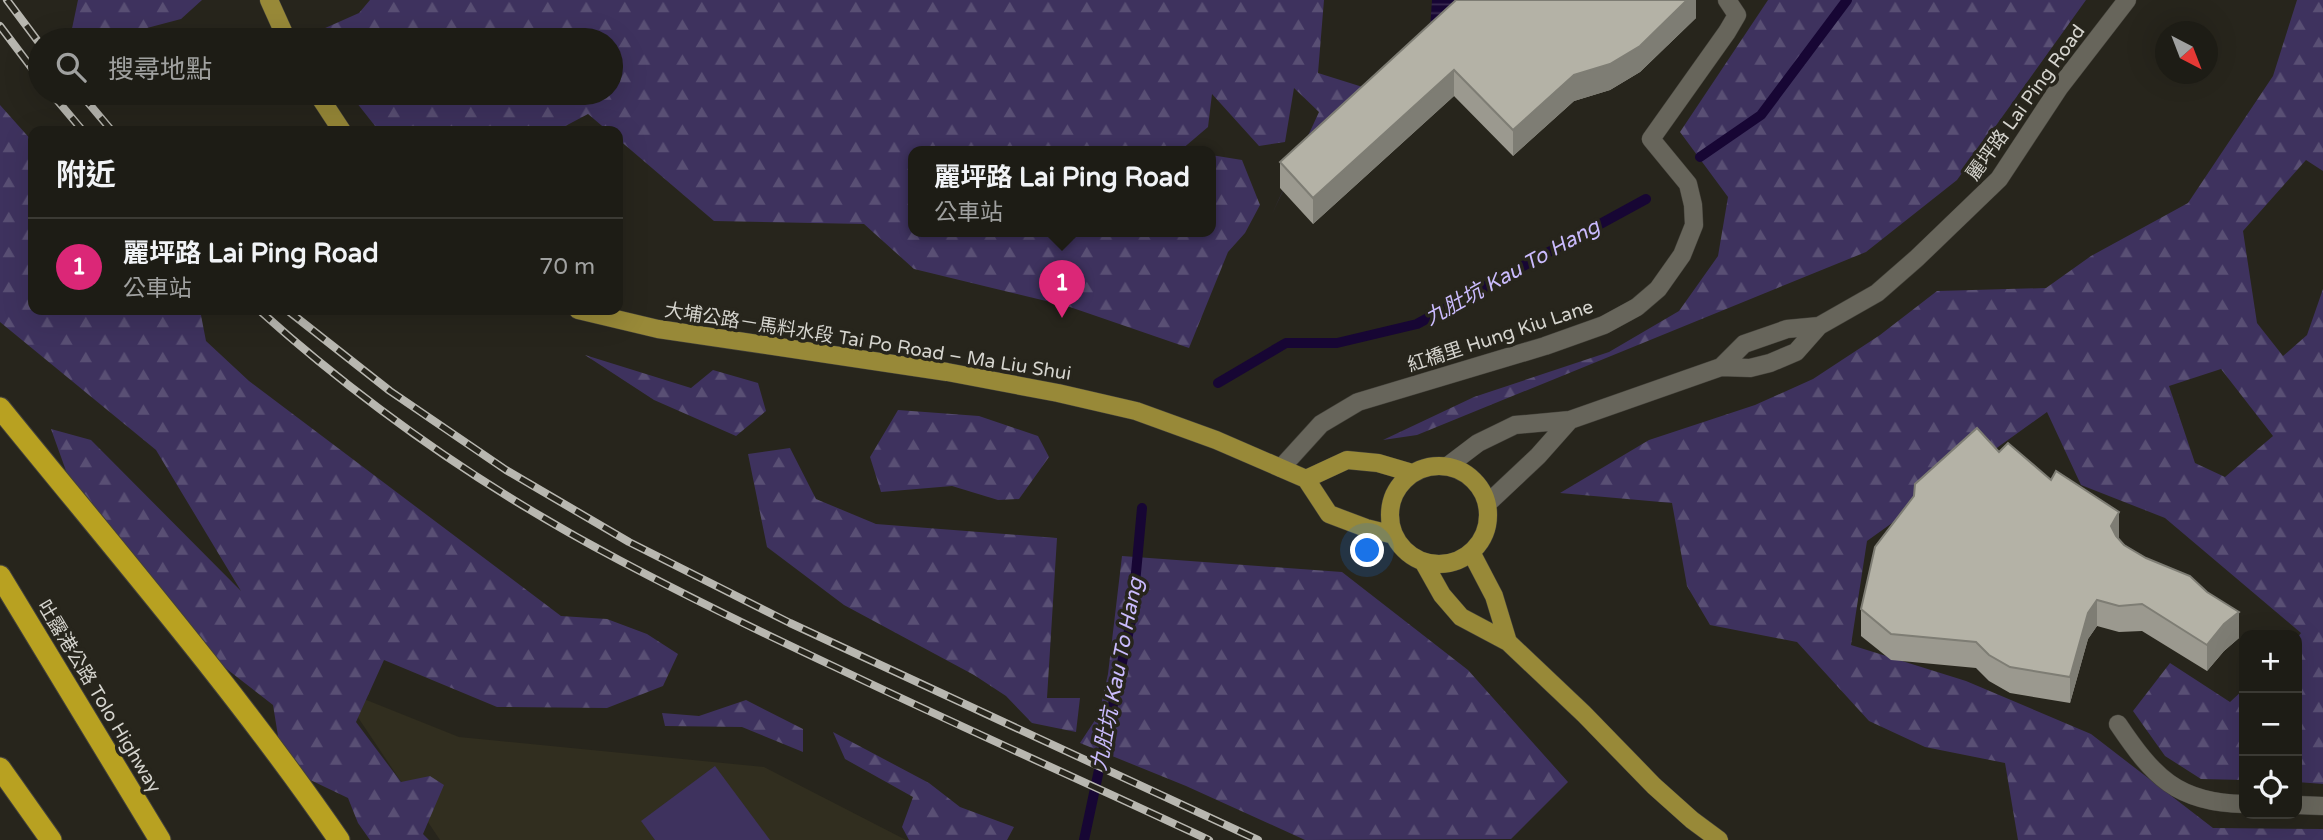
<!DOCTYPE html>
<html lang="zh-TW">
<head>
<meta charset="utf-8">
<style>
  body { margin:0; font-family:"Varela Round","Noto Sans TC",sans-serif; background:#2a2922; color:#f1f3f6 }
  .controls { position:absolute; right:21px; bottom:21px; display:grid; overflow:hidden; border-radius:14px; box-shadow:0 7px 28px #0002 }
  .controls button { width:63px; height:63px; display:grid; place-items:center; padding:0; border:0; border-bottom:2px solid #3b3a34; background:#1d1c15; color:#f1f3f6; font:35px sans-serif }
  .compass { position:absolute; left:2155px; top:21px; width:63px; height:63px; border-radius:50%; background:#1d1c15; box-shadow:0 7px 28px #0002; rotate:138deg }
  .you { position:absolute; left:1368px; top:551px; width:24px; height:24px; margin:-18px; border:5px solid #fff; border-radius:50%; background:#1a73e8; box-shadow:0 0 0 10px #1a73e833 }
  .badge { display:grid; place-items:center; width:46px; height:46px; border-radius:50%; background:#db2777; color:#fff; font-size:23px; font-weight:700 }
  .pin { position:absolute; translate:-50% -58px; filter:drop-shadow(0 2px 4px #0008) }
  .pin::after { content:''; position:absolute; top:37px; width:24px; height:21px; background:inherit; clip-path:polygon(0 0,100% 0,50% 100%) }
  .popup { position:absolute; left:908px; top:146px; width:308px; height:91px; box-sizing:border-box; display:grid; place-content:center; border-radius:14px; background:#1d1c15; filter:drop-shadow(0 2px 5px #0005); font-size:23px; white-space:nowrap; color:#a0a1a0 }
  .popup b { font-size:26px; color:#f1f3f6 }
  .popup::after { content:''; position:absolute; left:50%; top:100%; margin-left:-14px; border:14px solid transparent; border-top-color:#1d1c15 }
  .list { margin:0; padding:0; list-style:none }
  h2 { display:flex; justify-content:space-between; align-items:center; height:91px; margin:0; padding:0 28px; font-size:30px }
  h2 small { font-size:23px; font-weight:400; color:#a0a1a0 }
  .list li { display:grid; grid-template-columns:46px 1fr auto; gap:21px; align-items:center; box-sizing:border-box; height:98px; padding:0 28px; border-top:2px solid #3b3a34 }
  .list b { display:block; font-size:26px; white-space:nowrap }
  .list p { margin:0; font-size:23px; white-space:nowrap; color:#a0a1a0 }
  .list em { font-size:23px; font-style:normal; color:#a0a1a0 }
  .icon { flex:none; width:38px; height:38px; fill:none; stroke:currentColor; stroke-width:2; stroke-linecap:round; stroke-linejoin:round }
  .map { position:relative; flex:none; width:2323px; height:840px; overflow:hidden }
  .search { position:absolute; background:#1d1c15; box-shadow:0 7px 28px #0002; left:28px; top:28px; width:595px; height:77px; display:flex; align-items:center; gap:18px; box-sizing:border-box; padding:0 24px; border-radius:38px; color:#a0a1a0; font-size:26px }
  .panel { position:absolute; background:#1d1c15; box-shadow:0 7px 28px #0002; left:28px; top:126px; width:595px; height:189px; border-radius:14px }
  .map>svg:first-child { display:block }
  .built { fill:#312e1f }
  .grass { fill:#3e325e }
  .forest { fill:url(#forest-firs); fill-rule:evenodd }
  .water { fill:url(#water-rules) }
  .lines { fill:none; stroke-linecap:round; stroke-linejoin:round }
  .stream { stroke:#170634; stroke-width:10 }
  .minor-casing { stroke:#43413a; stroke-width:19 }
  .major-casing { stroke:#43413a; stroke-width:19 }
  .highway-casing { stroke:#43413a; stroke-width:23 }
  .minor { stroke:#67655b; stroke-width:18 }
  .major { stroke:#988938; stroke-width:18 }
  .highway { stroke:#b8a121; stroke-width:21 }
  .rail-casing { stroke:#b8b7b0; stroke-width:8 }
  .rail { stroke:#27251c; stroke-width:5; stroke-dasharray:16; stroke-linecap:butt }
  .wall { fill:#9b998f }
  .shaded-wall { fill:#7e7d74 }
  .building { fill:#b4b2a6; stroke:#7e7d74; stroke-width:2 }
  .labels { text-anchor:middle; stroke-width:7; stroke-linejoin:round; paint-order:stroke }
  .street-label { font-size:19px; fill:#d5d4ce; stroke:#27251c }
  .water-label { font-size:21px; font-style:italic; fill:#cabbfd; stroke:#27251c }
</style>
</head>
<body>
<div class="map">
<svg width="2323" height="840" viewBox="0 0 2323 840">
  <defs>
    <pattern id="forest-firs" width="22" height="20" patternUnits="userSpaceOnUse" patternTransform="scale(1.75)"><rect width="22" height="20" fill="#3e325e"/><path d="M5 1l3.5 6h-7zM16 11l3.5 6h-7z" fill="#594f74"/></pattern>
    <pattern id="water-rules" width="6" height="5" patternUnits="userSpaceOnUse" patternTransform="scale(1.75)"><rect width="6" height="5" fill="#170634"/><path d="M0 2.5h6" fill="none" stroke="#382950"/></pattern>
  </defs>
  <rect width="100%" height="100%" fill="#27251c"/>
  <path class="built" d="M339,689L459,737L764,767L906,840H440Z"/>
  <path class="grass" d="M715,766L770,840H655L641,821Z"/>
  <path class="forest" d="M78,0H202L181,19L147,28L128,40H74L70,38Z
    M370,0H1324L1318,73L1385,94L1289,178L1272,214L1319,112L1294,88L1285,142L1259,146L1212,94L1208,127L1181,150L1190,152H913V232H1211V155L1242,160L1260,205L1245,233L1228,252L1189,348L1067,306L914,269L864,224L714,221L618,139V131H608L588,114L556,131H379L349,93H611V40H307L305,37L359,13Z
    M1768,0H2086L1957,180L1866,252L1417,435L1383,440L1474,397L1609,352L1679,311L1718,256L1728,197L1680,132Z
    M2297,0H2323V171L2306,160L2243,231L2257,323L2283,356L2307,335L2323,289V784L2297,782V638L2301,633L2165,518L2081,485L2047,412L1867,541L1851,645L1966,681L2091,734L2213,828L2323,829V840H2018L2005,763L1925,747L1869,721L1797,642L1710,625L1687,586L1672,503L1560,493L1649,440L1755,405L1813,379L1880,335L1937,291L2046,288L2091,256L2188,203L2273,76ZM2221,369L2273,436L2225,477L2195,463L2169,386Z
    M0,105L33,142V310H200L206,341L249,381L561,616L607,619L647,634L678,654L663,686L607,708L497,707L384,660L356,722L401,782L430,776L444,785L423,834L429,840H370L358,823L348,798L283,767L273,705L179,632L85,524L51,429L91,440L241,591L156,450L0,322Z
    M585,355L691,388L713,370L758,383L766,411L736,436L654,400Z
    M898,410L979,416L1038,436L1049,457L1019,499L998,500L952,486L881,492L870,457Z
    M790,448L816,499L876,524L1057,538L1047,698H1080L1076,732L1032,723L1006,696L974,675L844,605L767,547L748,454Z
    M1122,556L1342,572L1468,670L1568,782L1511,839L1305,840L1186,786L1080,743L1099,714L1108,674Z
    M2170,663L2230,702L2244,689V780L2201,779L2165,756L2133,711Z
    M746,700L803,729V752L742,727L665,726L662,713L699,716Z
    M833,732L929,783L960,807L1014,827L1007,840H909L902,827L913,797L845,759Z"/>
  <path class="water" d="M1432,0H1497L1430,29Z"/>
  <g class="lines">
    <path class="stream" d="M1700,157L1761,115L1847,0
      M1218,383L1286,343H1337L1417,324L1646,199
      M1084,840L1132,616L1142,508"/>
    <defs>
      <path id="minor" d="M1721,367L1744,344L1787,329L1819,326
        M1449,465L1478,443L1515,425L1570,420L1721,367L1750,368L1770,363L1796,352L1819,326L1877,293L1917,258L1999,179L2059,88L2127,0
        M1281,468L1321,424L1358,402L1545,346L1604,325L1637,307L1658,289L1682,255L1694,225L1693,205L1688,184L1651,139L1727,32L1737,15L1727,0
        M1487,504L1538,456L1570,420
        M2118,724C2153,776 2177,803 2244,804
        M2297,805L2323,806"/>
      <path id="major" d="M269,0L287,40
        M317,93L342,131
        M578,310L658,329L947,372L1058,393L1136,411L1216,440L1306,479L1329,514L1366,528L1394,535
        M1390 515a49 49 0 1 1 98 0a49 49 0 1 1-98 0Z
        M1306,479L1347,460L1378,463L1412,473
        M1471,552L1494,596L1508,642
        M1424,563L1442,595L1461,617L1508,642L1584,714L1654,786L1692,820L1719,840"/>
      <path id="highway" d="M0,408C115,550 235,689 339,840
        M0,576L160,840
        M0,768L51,840"/>
    </defs>
    <use href="#minor" class="minor-casing"/>
    <use href="#major" class="major-casing"/>
    <use href="#highway" class="highway-casing"/>
    <use href="#minor" class="minor"/>
    <use href="#major" class="major"/>
    <use href="#highway" class="highway"/>
    <defs>
      <path id="rail" d="M7,0L40,44
        M0,26L40,79
        M51,93L83,131
        M80,93L112,131
        M259,310C367,407 490,492 619,560C690,598 763,633 835,667C959,726 1085,782 1209,840
        M287,310L390,391L506,470L629,542L790,623L1258,840"/>
    </defs>
    <use href="#rail" class="rail-casing"/>
    <use href="#rail" class="rail"/>
  </g>
  <path class="wall" d="M1456,0H1696V18L1640,72L1610,90L1574,101L1513,156L1454,96L1313,224L1280,188V162Z
    M1999,452L2118,539L2239,638L2224,651L2207,671L2142,631L2119,632L2097,626L2088,639L2070,703L2010,693L1989,681L1976,668L1891,660L1861,636V609Z"/>
  <path class="shaded-wall" d="M1687,0H1696V18L1640,72L1610,90L1574,101L1513,156V130L1574,75Z
    M1454,70V96L1313,224V198Z
    M2119,512V538L2111,553V526Z
    M2097,600V626L2088,639L2070,703V677L2088,613Z
    M2239,612V638L2224,651L2207,671V645L2224,624Z"/>
  <path class="building" d="M1456,0H1687L1640,46L1610,64L1574,75L1513,130L1454,70L1313,198L1280,162Z
    M1977,428L1999,452L2008,443L2051,480L2056,471L2119,512L2111,526L2116,536L2124,545L2146,558L2190,576L2207,592L2239,612L2224,624L2207,645L2142,604L2119,606L2097,600L2088,613L2070,677L2010,667L1989,655L1976,642L1891,634L1861,609L1875,547L1914,496L1915,484Z"/>
  <g class="labels">
    <g class="street-label">
      <text transform="translate(2025 102) rotate(-54)" y="7">麗坪路 Lai Ping Road</text>
      <text transform="translate(1500 335) rotate(-18)" y="7">紅橋里 Hung Kiu Lane</text>
      <text transform="translate(868 341) rotate(9)" y="7">大埔公路－馬料水段 Tai Po Road – Ma Liu Shui</text>
      <text transform="translate(100 696) rotate(59)" y="7">吐露港公路 Tolo Highway</text>
    </g>
    <g class="water-label">
      <text transform="translate(1512 272) rotate(-29)" y="7">九肚坑 Kau To Hang</text>
      <text transform="translate(1117 674) rotate(-79)" y="7">九肚坑 Kau To Hang</text>
    </g>
  </g>
</svg>
<div class="controls">
<button>+</button>
<button>−</button>
<button><svg class="icon" aria-label="locate" viewBox="0 0 24 24"><circle cx="12" cy="12" r="6"/><path d="M12 2v4M12 18v4M2 12h4M18 12h4"/></svg></button>
</div>
<svg class="compass" viewBox="-18 -18 36 36"><path d="M0-13l5 13h-10z" fill="#e53935"/><path d="M0 13l5-13h-10z" fill="#a0a1a0"/></svg>
<div class="you"></div>
<div class="pin badge" style="left:1062px;top:318px">1</div>
<div class="popup"><b>麗坪路 Lai Ping Road</b>公車站</div>
<div class="search"><svg class="icon" aria-label="search" viewBox="0 0 24 24"><circle cx="10" cy="10" r="6"/><path d="M15 15l6 6"/></svg>搜尋地點</div>
<section class="panel">
<h2>附近<small></small></h2>
<ul class="list">
<li><span class="badge">1</span><div><b>麗坪路 Lai Ping Road</b><p>公車站</p></div><em>70 m</em></li>
</ul>
</section>
</div>
</body>
</html>
